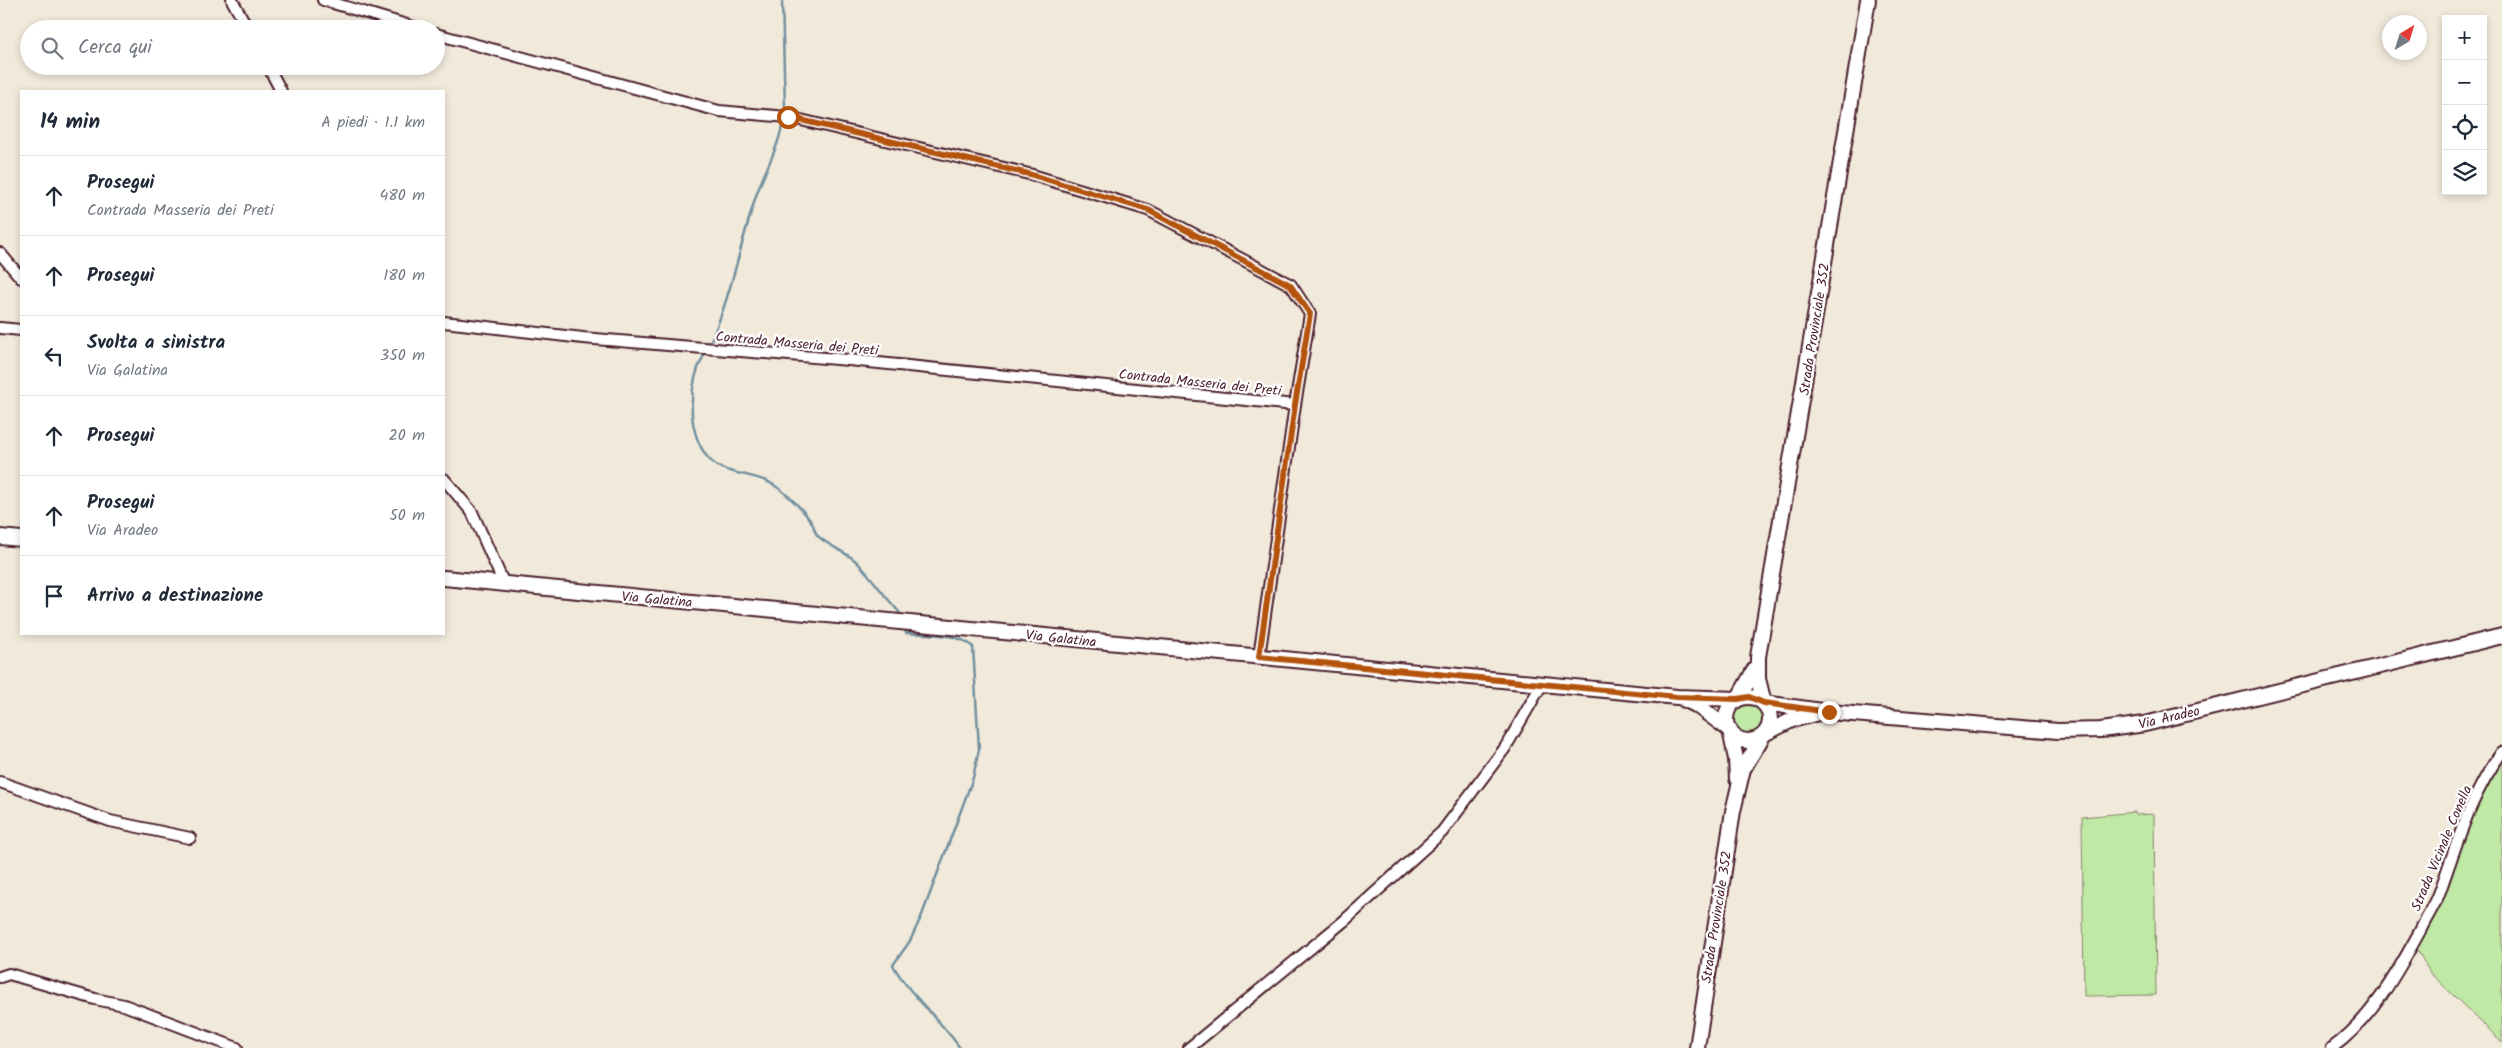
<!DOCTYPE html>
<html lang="it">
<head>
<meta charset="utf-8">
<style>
  body { margin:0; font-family:Kalam,sans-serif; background:#f2f2f3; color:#1f2937 }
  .controls { position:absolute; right:15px; top:15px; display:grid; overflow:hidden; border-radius:0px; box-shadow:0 2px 8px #0003 }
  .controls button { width:45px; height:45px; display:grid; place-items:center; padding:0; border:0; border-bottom:1px solid #e0e1e3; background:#fff; color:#1f2937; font:25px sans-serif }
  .compass { position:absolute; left:2382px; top:15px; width:45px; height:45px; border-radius:50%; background:#fff; box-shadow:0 2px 8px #0003; rotate:38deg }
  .stop { position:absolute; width:15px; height:15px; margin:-11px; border:4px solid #b45309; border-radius:50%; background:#fff }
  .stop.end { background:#b45309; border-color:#fff; box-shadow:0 1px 5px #0008 }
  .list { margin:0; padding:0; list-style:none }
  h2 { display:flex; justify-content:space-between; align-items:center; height:65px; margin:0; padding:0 20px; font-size:21px }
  h2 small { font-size:16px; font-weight:400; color:#747a83 }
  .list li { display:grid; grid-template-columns:32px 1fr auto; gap:15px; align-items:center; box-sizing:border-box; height:80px; padding:0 20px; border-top:1px solid #e0e1e3 }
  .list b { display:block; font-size:19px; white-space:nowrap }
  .list p { margin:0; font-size:16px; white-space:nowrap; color:#747a83 }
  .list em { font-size:16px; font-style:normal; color:#747a83 }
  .icon { flex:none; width:28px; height:28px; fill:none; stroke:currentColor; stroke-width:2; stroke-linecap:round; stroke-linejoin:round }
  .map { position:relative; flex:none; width:2502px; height:1048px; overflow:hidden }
  .search { position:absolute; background:#fff; box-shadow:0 2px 8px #0003; left:20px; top:20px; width:425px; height:55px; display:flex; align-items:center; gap:12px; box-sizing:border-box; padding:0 18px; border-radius:28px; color:#747a83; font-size:19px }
  .panel { position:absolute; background:#fff; box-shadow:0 2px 8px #0003; left:20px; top:90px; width:425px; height:545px; border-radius:0px }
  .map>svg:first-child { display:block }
  .green { fill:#bfe9a5; stroke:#848468 }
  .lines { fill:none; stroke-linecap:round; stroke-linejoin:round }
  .stream { stroke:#73909f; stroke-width:2.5 }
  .street-casing { stroke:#4a1f2b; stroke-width:14 }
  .secondary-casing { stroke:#4a1f2b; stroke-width:18 }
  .street { stroke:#fff; stroke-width:10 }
  .secondary { stroke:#fff; stroke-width:14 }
  .route { stroke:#b45309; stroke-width:6 }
  .labels { text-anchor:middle; stroke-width:4.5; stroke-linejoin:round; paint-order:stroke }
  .street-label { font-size:14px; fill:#4a1f2b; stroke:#fff }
</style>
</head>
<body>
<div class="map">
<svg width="2502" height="1048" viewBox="0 0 2502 1048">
  <rect width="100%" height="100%" fill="#f1eadb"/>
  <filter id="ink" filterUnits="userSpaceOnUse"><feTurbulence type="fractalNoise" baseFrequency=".02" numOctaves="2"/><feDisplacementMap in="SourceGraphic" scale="10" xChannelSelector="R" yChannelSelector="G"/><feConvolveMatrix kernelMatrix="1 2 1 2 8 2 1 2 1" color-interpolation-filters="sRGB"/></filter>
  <g filter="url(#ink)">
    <path class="green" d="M1731 719a18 18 0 1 1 36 0a18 18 0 1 1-36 0Z
      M2502,758V1042L2430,973L2416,947L2471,813Z
      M2135,812V815L2154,814L2156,995L2084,996L2082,817Z"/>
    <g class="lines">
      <path class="stream" d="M782,0L785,108
        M710,343C731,296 740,245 756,196C764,171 779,148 783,121
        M704,355C689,382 686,426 705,454C720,477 750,471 772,484C786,492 805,511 813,525C814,528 815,532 817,535C824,544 847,552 858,563C873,579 885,597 900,613L901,618
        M904,628L906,633C926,635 958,632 973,647L979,749L973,778L922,915L910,941L893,965C910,996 940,1019 960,1048"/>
      <defs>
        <path id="street" d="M232,0L248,29
          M323,0L420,29
          M436,34L719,111L788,117L1029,174L1148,210L1291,285L1310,314L1295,405L849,360L583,338L444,322
          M268,66L281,91
          M0,253L21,278
          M0,328L21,330
          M444,479L472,512L504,584
          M1259,657L1295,405
          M0,782L110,821L190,838
          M0,977L9,974L95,999L124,1005L237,1048
          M1189,1048L1344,921L1442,832L1505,748L1542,684
          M2332,1048C2372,1019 2397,973 2420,931C2426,918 2434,907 2439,894C2457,844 2470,795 2502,752"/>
        <path id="secondary" d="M1868,0L1758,657V679L1764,703L1829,712L2058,731L2101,730L2145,724L2502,636
          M0,537L21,539
          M444,578L1677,697L1738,699L1756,667
          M1726 719a22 22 0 1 1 44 0a22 22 0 1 1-44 0Z
          M1683,699L1696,705L1730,730L1736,759L1737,779
          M1697,1048L1733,811L1743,769L1764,734L1792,720L1818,713"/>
      </defs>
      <use href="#street" class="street-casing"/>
      <use href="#secondary" class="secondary-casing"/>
      <use href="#street" class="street"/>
      <use href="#secondary" class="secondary"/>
    </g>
  </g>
  <g class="lines" filter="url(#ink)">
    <path class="route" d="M788,117L1029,174L1148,210L1290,285L1310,314L1295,405L1259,657L1677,697L1738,699L1749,697L1764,703L1829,712"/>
  </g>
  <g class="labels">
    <g class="street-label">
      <text transform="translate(1814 329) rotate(-81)" y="5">Strada Provinciale 352</text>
      <text transform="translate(797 343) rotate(5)" y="5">Contrada Masseria dei Preti</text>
      <text transform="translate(1200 382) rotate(6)" y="5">Contrada Masseria dei Preti</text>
      <text transform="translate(657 599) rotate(5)" y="5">Via Galatina</text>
      <text transform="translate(1061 638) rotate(6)" y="5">Via Galatina</text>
      <text transform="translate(2169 717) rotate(-13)" y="5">Via Aradeo</text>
      <text transform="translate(2441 848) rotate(-67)" y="5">Strada Vicinale Conella</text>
      <text transform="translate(1716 917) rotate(-81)" y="5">Strada Provinciale 352</text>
    </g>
  </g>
</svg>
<div class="controls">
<button>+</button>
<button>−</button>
<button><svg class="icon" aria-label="locate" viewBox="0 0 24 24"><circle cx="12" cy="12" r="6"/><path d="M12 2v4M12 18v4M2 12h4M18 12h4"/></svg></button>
<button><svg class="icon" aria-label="layers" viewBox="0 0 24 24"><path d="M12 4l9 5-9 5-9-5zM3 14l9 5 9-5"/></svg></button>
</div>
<svg class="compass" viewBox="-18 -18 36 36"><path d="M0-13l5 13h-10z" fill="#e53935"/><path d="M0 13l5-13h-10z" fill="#747a83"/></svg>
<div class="stop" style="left:788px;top:117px"></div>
<div class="stop end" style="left:1829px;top:712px"></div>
<div class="search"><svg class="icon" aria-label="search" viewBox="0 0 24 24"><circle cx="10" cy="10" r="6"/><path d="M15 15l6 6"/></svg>Cerca qui</div>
<section class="panel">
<h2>14 min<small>A piedi · 1.1 km</small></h2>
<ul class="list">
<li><svg class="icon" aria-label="ahead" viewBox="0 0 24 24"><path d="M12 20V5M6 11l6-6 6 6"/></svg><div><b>Prosegui</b><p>Contrada Masseria dei Preti</p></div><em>480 m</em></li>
<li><svg class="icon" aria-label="ahead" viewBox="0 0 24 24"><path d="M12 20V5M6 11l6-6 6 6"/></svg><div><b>Prosegui</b></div><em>180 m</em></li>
<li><svg class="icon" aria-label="left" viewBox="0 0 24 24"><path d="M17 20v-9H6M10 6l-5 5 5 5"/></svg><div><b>Svolta a sinistra</b><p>Via Galatina</p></div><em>350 m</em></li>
<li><svg class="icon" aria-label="ahead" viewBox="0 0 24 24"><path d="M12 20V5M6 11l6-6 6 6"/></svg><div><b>Prosegui</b></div><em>20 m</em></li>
<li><svg class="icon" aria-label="ahead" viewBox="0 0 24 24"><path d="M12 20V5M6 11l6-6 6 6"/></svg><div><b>Prosegui</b><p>Via Aradeo</p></div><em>50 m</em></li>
<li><svg class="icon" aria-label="arrive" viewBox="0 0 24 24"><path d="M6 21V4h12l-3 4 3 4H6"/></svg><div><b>Arrivo a destinazione</b></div></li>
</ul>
</section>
</div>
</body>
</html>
